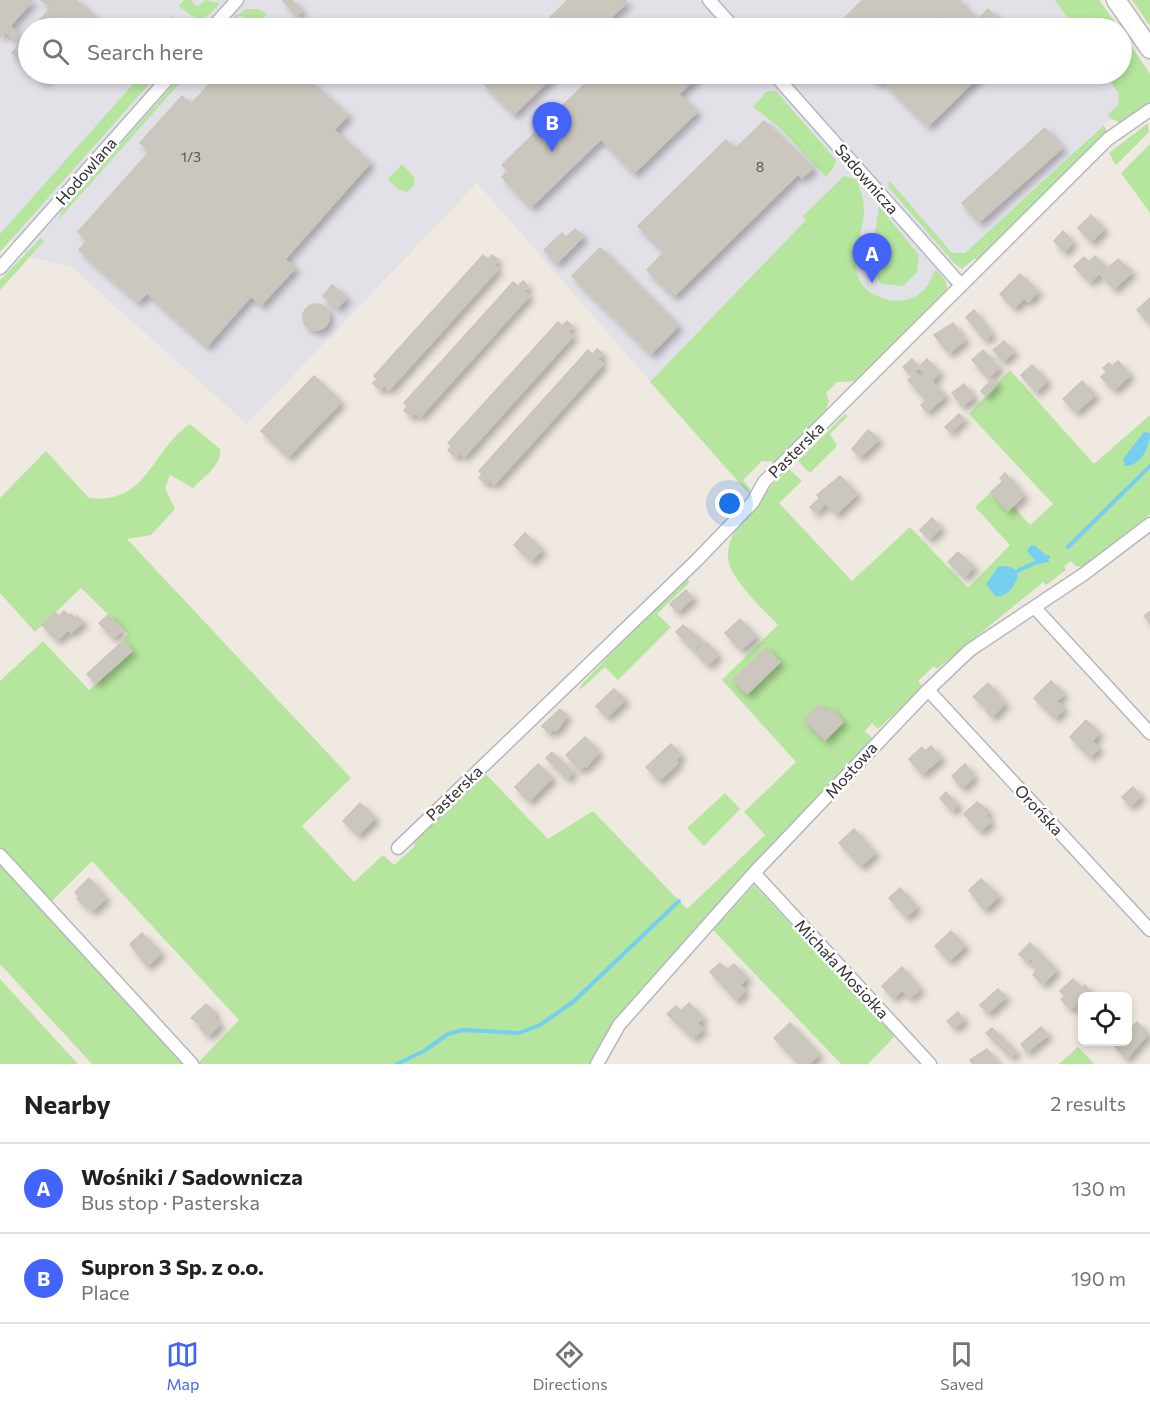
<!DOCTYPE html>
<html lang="en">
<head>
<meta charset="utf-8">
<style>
  body { margin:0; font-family:Commissioner,sans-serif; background:#f6f6f6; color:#202124 }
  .controls { position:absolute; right:18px; bottom:18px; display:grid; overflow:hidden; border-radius:9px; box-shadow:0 3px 9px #0003 }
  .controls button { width:54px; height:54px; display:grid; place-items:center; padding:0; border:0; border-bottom:2px solid #e0e0e0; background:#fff; color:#202124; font:30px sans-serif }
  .you { position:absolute; left:730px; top:504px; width:21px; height:21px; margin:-15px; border:4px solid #fff; border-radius:50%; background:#1a73e8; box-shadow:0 0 0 9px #1a73e833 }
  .badge { display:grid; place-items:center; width:39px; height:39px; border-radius:50%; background:#4264fb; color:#fff; font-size:20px; font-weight:700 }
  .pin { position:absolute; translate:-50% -50px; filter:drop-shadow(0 2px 3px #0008) }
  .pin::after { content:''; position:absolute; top:32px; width:21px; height:18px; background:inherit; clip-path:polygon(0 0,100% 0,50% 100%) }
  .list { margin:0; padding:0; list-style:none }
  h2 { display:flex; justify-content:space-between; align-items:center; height:78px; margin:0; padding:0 24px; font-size:26px }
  h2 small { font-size:20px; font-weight:400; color:#757577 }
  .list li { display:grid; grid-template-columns:39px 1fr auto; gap:18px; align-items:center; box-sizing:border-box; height:90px; padding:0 24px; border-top:2px solid #e0e0e0 }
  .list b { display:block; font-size:22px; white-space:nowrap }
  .list p { margin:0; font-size:20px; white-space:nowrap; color:#757577 }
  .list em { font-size:20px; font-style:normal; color:#757577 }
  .icon { flex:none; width:33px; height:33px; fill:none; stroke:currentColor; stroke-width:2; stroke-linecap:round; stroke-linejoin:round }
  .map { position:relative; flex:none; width:1150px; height:1064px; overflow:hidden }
  .search { position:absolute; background:#fff; box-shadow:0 3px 9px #0003; left:18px; right:18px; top:18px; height:66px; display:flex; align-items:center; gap:15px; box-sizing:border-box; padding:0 21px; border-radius:33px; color:#757577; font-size:22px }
  .sheet { height:258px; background:#fff }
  nav { display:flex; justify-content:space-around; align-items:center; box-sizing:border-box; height:84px; border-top:2px solid #e0e0e0; background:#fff; font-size:16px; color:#757577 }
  nav a { display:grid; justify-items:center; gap:3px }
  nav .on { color:#4264fb }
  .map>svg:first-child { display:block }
  .industrial { fill:#e3e1e8 }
  .green { fill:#b6e59e }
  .water { fill:#75cff0 }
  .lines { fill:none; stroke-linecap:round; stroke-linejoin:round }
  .stream { stroke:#75cff0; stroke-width:4 }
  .building { fill:#cbc7bf; stroke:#cbc5ba; stroke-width:1.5; filter:url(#shadow) }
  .street-casing { stroke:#b4b7c1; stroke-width:15 }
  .secondary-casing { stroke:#b4b7c1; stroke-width:21 }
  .street { stroke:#fff; stroke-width:12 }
  .secondary { stroke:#fff; stroke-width:18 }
  .labels { text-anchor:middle; stroke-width:5; stroke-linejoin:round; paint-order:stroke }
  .number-label { font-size:14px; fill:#555452 }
  .street-label { font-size:16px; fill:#2e2e2e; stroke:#fff }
</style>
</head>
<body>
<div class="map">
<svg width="1150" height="1064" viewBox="0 0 1150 1064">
  <defs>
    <filter id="shadow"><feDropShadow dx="4.5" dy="4.5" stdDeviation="3" flood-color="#0004"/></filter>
  </defs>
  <rect width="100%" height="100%" fill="#efe9e1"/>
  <path class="industrial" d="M0,0H1061L1080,28H28V74H1111L1124,92L1123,107L965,253L738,482L477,183L247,424L70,266L30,257L3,232L0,234Z"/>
  <path class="green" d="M184,0H190L198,7L205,0L220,3C203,23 200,23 179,6Z
    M1055,0H1099L1119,28H1075Z
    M1132,0H1150V26Z
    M246,9H258L267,14L260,21L239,16L228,28H223L236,14L238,15Z
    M172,16L186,28H161Z
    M1122,32L1150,74V103L1121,123L1110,118L1108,114L1118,105L1119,94L1105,74H1122Z
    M142,74H158L0,252V234Z
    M183,74H188L58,220L62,210Z
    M776,91L836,160L834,167L826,177L777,125L753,107L766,92Z
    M1148,123L1149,132L1116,165L1109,153Z
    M1104,125L1108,134L978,261L975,258L962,269L956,265L888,187L889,180L952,253H965Z
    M1150,144V213L1121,173Z
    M402,164L415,178L413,187L406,192L398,189L388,179Z
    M844,176L856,179C860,188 864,199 864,209C863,242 838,282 882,298C898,304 917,300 927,286C931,281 932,274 936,270L946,281L947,289L857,381L837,382L826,393L829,401L825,412L775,462L762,461L743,480L754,494L752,497L650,382L806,220L803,216Z
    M879,206L919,255L917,272L903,286L882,284L873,273L870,266Z
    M41,238L44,241L0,290V280Z
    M1010,370L1094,464L1150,415V514L1083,567L1076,566L1071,561L1064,566L1066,570L1046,585L1043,582L937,669L934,666L918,681L923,687L878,729L872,723L865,731L872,738C810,810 742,876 679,947C646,984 611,1018 592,1064H197L239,1020L92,861L51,902L0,849V681L43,641L89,690L132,651L123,641L128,634L81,588L35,632L0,593V498L46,451L89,498C148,505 151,450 190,424L220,449C223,464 203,478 193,488L170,475L165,488L175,509L151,535L127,539L351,778L302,826L354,882L383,855L394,865L414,847L416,835L482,770L548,839L593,811L687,909L765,835L744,812L796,762L722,680L778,625C762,608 743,591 732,571C713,535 767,491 789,469L802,481L779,503L852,581L910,527L968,588L1010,545L975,507L991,492L1008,510L1013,506L1030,525L1053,504L969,414Z
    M845,414L848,416L830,434L837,446L810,473L798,461Z
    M685,577L690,582L657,614L671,627L618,680L605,667L580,690L581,685Z
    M725,793L740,809L704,846L687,828Z
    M0,860L187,1064H92L0,964Z
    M754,885L895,1036L868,1064H841L713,930Z
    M0,979L78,1064H0Z
    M1078,1047L1094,1064H1059Z"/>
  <path class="water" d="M1144,432L1150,433C1150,447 1141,466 1125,466L1123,459Z
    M1034,545L1048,557L1049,562L1038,564L1027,551L1030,546Z
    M1006,566L1013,568L1018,576C1014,587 1008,596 996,597L986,584L998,567Z"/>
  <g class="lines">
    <path class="stream" d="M1068,547L1150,466
      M1015,572L1048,557
      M397,1064L424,1051L448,1034L463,1030L519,1033L540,1025L573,1002L679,901"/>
  </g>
  <path class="building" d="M0,0H33L0,37Z
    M41,0H54L57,2L51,8Z
    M58,0H76L98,20L90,28H33Z
    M291,0L302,11L297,15L283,1Z
    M568,0H625L627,2L600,28H539Z
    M863,0H961L932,28H834Z
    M959,2L977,20L988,9L1007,28H932Z
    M647,22L653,28H641Z
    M10,26L24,39L20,44L5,31Z
    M28,34V68L12,53Z
    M35,74H51L44,81Z
    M219,74H301L348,115L334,130L370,163L285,259L295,268L261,305L251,296L207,346L147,293L138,302L79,250L87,240L78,232L150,151L140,143L182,96L191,104Z
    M494,74H555L514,114L484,84Z
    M595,74H658L697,112L634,173L601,139L531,207L502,177L508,171L502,165Z
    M658,74H699L679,94Z
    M868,74H887L878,83Z
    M887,74H981L928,126L881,79Z
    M764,121L813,168L802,178L798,174L674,296L647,270L664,252L638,226L726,140L735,149Z
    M1045,128L1062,148L979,222L962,203Z
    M1091,215L1104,229L1091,242L1078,228Z
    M575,229L583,237L557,263L544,250L562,233L566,238Z
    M1063,231L1073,242L1064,252L1054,241Z
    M600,248L678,326L651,354L572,276Z
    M483,255L498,269L389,390L374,376Z
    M492,255L498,260L493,264L488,260Z
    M1095,256L1106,267L1090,282L1074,266L1084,257L1089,262Z
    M1118,259L1132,272L1119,284L1106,270Z
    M1106,270L1119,284L1114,289L1101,275Z
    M1020,274L1038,291L1028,302L1024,298L1014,308L1000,294Z
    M523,281L528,286L524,291L518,286Z
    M513,282L529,296L420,417L404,403Z
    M332,285L347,298L337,308L323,296Z
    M1150,298V324L1137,310Z
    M303 317a13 13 0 1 1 26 0a13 13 0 1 1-26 0Z
    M974,310L992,334L985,340L966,317Z
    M567,321L572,326L568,331L562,326Z
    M558,322L573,336L464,457L448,443Z
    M953,323L965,340L949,353L934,335Z
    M1004,341L1014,352L1003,361L993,350Z
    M597,349L603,354L598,359L593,354Z
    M588,350L603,364L494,485L479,471Z
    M983,350L999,368L988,378L972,360Z
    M912,359L919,367L911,375L903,367Z
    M927,359L940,373L932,380L919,367Z
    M1118,361L1130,375L1114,390L1101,377L1107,372L1103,368L1109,363L1112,366Z
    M1032,365L1047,381L1036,392L1021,375Z
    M916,373L922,380L927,376L945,396L927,412L921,405L926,400L908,380Z
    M314,376L341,402L288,457L261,431Z
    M377,379L384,386L380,390L373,383Z
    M992,379L997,384L986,396L981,391Z
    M1082,381L1095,395L1076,412L1063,399Z
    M964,384L974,397L962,406L952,393Z
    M408,406L415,412L411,417L404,410Z
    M959,414L964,419L950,432L945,427Z
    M868,430L879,439L860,457L852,449Z
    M452,446L459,452L455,457L448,450Z
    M1005,473L1024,495L1008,511L991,492L1003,481L1000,478Z
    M482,474L489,480L486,484L479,478Z
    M840,476L857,494L836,514L825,503L816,513L810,507L820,498L817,495Z
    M932,518L941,528L929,539L920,530Z
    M525,533L542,550L531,561L514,545Z
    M958,552L974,567L964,577L948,562Z
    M686,590L693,598L677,612L670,604Z
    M64,611L69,616L71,614L75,618L77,616L83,622L71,633L68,630L57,640L42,625L55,612L59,616Z
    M1150,611V623L1144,616Z
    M108,615L122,630L113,638L99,623Z
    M740,619L756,636L741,650L725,633Z
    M683,625L702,640L693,650L676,632Z
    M123,641L132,651L96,683L87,674Z
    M706,642L718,655L708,665L695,652Z
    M766,648L780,662L747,694L733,680Z
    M1051,681L1064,694L1056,701L1064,708L1055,718L1034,698Z
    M988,683L1005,703L992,717L986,711L988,709L973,697Z
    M614,689L625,700L607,717L596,706Z
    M819,705L826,712L830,708L843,722L825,740L804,720Z
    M560,709L567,716L556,731L553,729L549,733L542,726Z
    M1086,720L1099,733L1092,741L1099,748L1090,757L1070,737Z
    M585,737L599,752L586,767L584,765L580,770L566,755Z
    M671,744L681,755L676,760L678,763L659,781L646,767Z
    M931,746L941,758L922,774L909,759L922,747L925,751Z
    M552,752L573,772L567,779L546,758Z
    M538,764L552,778L529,801L515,787Z
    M965,764L974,777L962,788L952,776Z
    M1133,787L1141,796L1130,806L1122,797Z
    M946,792L958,805L952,811L940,798Z
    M977,802L988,810L986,816L991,822L980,831L964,814Z
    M360,803L375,818L358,835L343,821Z
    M854,829L875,853L861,866L839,843Z
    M89,878L106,898L92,911L77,899L79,897L75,892Z
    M981,879L999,896L984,910L969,890Z
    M900,888L917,907L906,917L889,898Z
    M951,931L965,946L949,961L935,946Z
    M142,933L161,953L147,966L130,944Z
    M1030,943L1056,970L1043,984L1033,975L1037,970L1031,964L1034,961L1031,958L1027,962L1019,954Z
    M720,963L727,970L734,964L747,978L740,985L745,991L736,1000L710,972Z
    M902,967L920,989L910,998L902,990L893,998L882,986Z
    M1073,979L1082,988L1085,985L1090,991L1087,994L1089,996H1082V1007L1079,1010L1075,1005L1070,1009L1061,999L1065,996L1060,991Z
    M998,989L1006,997L988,1013L980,1005Z
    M689,1003L703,1018L697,1023L703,1029L693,1038L667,1014L676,1006L681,1011Z
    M206,1004L216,1014L213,1017L220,1024L208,1036L200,1028L202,1026L191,1018Z
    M958,1012L964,1020L954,1028L947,1021Z
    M1137,1022L1148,1034L1126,1059L1113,1044L1116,1042H1128V1025L1131,1028Z
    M790,1023L819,1054L809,1064H799L774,1038Z
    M1041,1027L1048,1035L1027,1052L1021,1044Z
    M992,1028L1016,1052L1011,1057L986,1033Z
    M987,1049L999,1064H973L970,1060Z"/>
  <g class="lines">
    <defs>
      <path id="street" d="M709,0L734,28
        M212,28L237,0
        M774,74L961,285
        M0,268L172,74
        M1035,608L1150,733
        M928,690L1150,930
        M398,848L696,561L753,502L764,482L1108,139L1150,110
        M0,855L192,1064
        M754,873L930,1064
        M597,1064L619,1025L754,873L928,690L970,650L1084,574L1150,524"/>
      <path id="secondary" d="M1116,0L1150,49"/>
    </defs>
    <use href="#street" class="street-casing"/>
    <use href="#secondary" class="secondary-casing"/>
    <use href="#street" class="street"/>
    <use href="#secondary" class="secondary"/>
  </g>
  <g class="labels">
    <g class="number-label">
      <text x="191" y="162">1/3</text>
      <text x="760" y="172">8</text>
    </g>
    <g class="street-label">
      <text transform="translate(86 171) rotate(-49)" y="6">Hodowlana</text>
      <text transform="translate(867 179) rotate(49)" y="6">Sadownicza</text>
      <text transform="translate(796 450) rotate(-45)" y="6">Pasterska</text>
      <text transform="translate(851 770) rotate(-48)" y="6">Mostowa</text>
      <text transform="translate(454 793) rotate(-44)" y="6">Pasterska</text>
      <text transform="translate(1039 810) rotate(47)" y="6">Orońska</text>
      <text transform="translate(842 969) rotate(47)" y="6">Michała Mosiołka</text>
    </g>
  </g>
</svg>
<div class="controls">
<button><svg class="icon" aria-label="locate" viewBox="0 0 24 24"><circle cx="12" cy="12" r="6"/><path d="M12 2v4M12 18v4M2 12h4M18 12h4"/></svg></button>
</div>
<div class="you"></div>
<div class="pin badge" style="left:872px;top:283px">A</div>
<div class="pin badge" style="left:552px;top:152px">B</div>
<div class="search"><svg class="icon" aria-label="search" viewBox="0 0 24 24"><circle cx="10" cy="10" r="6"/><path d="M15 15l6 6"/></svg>Search here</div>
</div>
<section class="sheet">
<h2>Nearby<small>2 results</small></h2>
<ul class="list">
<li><span class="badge">A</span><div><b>Wośniki / Sadownicza</b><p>Bus stop · Pasterska</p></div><em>130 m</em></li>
<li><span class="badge">B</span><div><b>Supron 3 Sp. z o.o.</b><p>Place</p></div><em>190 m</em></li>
</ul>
</section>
<nav>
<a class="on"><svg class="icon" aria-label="map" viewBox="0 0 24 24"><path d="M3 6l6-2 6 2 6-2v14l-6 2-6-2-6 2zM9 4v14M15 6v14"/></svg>Map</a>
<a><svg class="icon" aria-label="directions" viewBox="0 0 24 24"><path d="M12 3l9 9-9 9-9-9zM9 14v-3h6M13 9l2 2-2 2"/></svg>Directions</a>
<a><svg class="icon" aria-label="saved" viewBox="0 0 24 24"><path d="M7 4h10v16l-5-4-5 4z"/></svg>Saved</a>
</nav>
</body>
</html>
